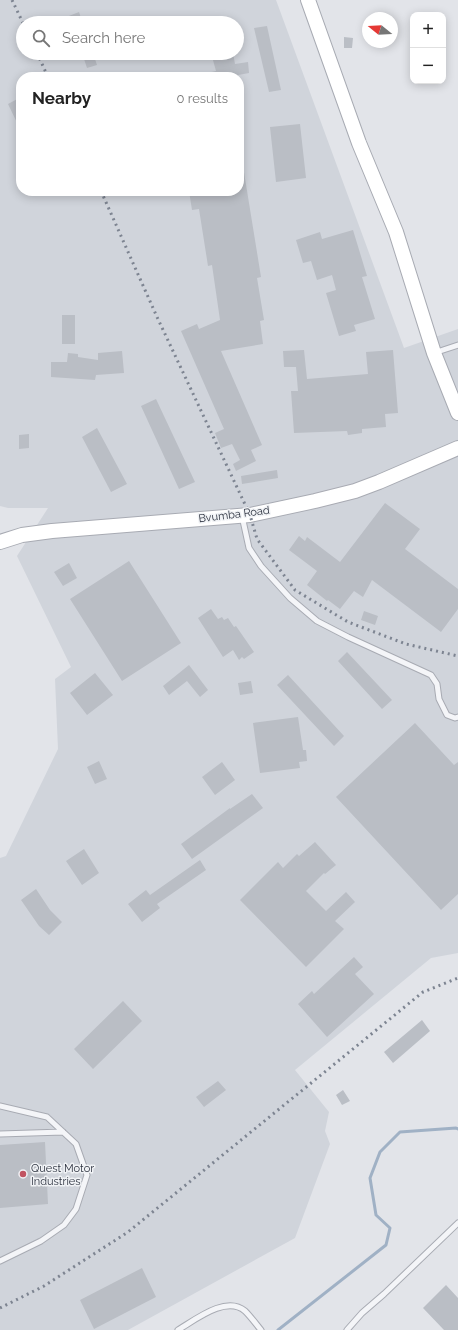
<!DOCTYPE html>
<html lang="en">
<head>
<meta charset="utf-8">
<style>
  body { margin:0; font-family:Raleway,sans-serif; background:#f6f6f6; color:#222 }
  .controls { position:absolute; right:12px; top:12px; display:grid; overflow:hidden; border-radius:8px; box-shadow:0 2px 10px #0003 }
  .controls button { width:36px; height:36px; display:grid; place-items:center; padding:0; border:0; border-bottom:1px solid #e0e0e0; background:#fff; color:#222; font:20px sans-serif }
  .compass { position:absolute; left:362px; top:12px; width:36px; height:36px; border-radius:50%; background:#fff; box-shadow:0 2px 10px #0003; rotate:288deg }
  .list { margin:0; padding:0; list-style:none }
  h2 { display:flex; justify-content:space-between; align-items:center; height:52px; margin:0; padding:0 16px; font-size:17px }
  h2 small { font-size:13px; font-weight:400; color:#767676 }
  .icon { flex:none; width:22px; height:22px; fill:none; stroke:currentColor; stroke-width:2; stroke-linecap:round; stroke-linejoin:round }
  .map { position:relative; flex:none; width:458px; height:1330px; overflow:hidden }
  .search { position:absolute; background:#fff; box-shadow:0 2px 10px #0003; left:16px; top:16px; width:228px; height:44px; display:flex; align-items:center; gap:10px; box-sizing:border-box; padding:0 14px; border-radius:22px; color:#767676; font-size:15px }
  .panel { position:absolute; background:#fff; box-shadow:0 2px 10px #0003; left:16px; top:72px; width:228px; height:124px; border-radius:16px }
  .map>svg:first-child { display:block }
  .built { fill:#d0d4db; fill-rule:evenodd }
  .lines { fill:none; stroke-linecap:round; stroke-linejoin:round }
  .stream { stroke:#a0b1c5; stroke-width:3 }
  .building { fill:#babec5 }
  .lane-casing { stroke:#a8abb3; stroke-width:7 }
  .secondary-casing { stroke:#a8abb3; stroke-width:16 }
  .lane { stroke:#f4f5f8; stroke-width:5 }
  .secondary { stroke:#fff; stroke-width:14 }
  .rail { stroke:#7d8491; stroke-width:3; stroke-dasharray:2 4; stroke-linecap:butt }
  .poi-dot { fill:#c15361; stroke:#f1f3f6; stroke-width:1.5 }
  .labels { text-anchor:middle; stroke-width:3; stroke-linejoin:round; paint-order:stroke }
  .street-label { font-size:11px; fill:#2c323f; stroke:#f1f3f6 }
  .poi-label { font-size:11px; fill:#2c323f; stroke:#f1f3f6; text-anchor:start }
</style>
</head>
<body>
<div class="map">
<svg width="458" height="1330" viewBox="0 0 458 1330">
  <rect width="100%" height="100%" fill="#e2e4e9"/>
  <path class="built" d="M0,0H276L404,348L458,329V953L431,958L295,1070L329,1112L325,1131L330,1144L295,1238L128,1330H0V858L6,856L58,749L55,679L71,667L17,556L48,508H8L0,506ZM23,23H237V53H23ZM21,77H239V191H21Z"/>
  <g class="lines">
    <path class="stream" d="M278,1330L386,1245L390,1228L376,1215L370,1178L380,1152L400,1132L456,1128L458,1129"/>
  </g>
  <path class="building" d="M79,12L82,21L77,23H51Z
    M267,26L281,90L269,92L254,28Z
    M344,37L353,38L352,48H344Z
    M211,53H233L235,64L248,62L249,73L238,75V77H202V74L216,71Z
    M94,56L97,65L87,68L84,59Z
    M21,97V131L8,104Z
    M300,124L306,178L276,182L270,127Z
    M243,166L261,277L257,278L264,320L260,321L263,344L221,351L262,445L251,450L256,461L236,471L233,464L240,460L232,444L221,448L215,433L224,429L181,331L197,324L199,329L220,320L212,265L208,266L199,209L192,210L189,191H239V167Z
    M353,230L367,276L362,277L375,319L354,325L356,331L339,336L326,293L336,290L332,275L317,280L311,261L303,263L296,240L320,232L322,239Z
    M62,315H75V344H62Z
    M304,350L307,379L368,374L366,352L393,350L398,413L385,414L386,427L362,429V433L348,435L347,431L294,433L291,391H298L296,367H284L283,351Z
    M122,351L124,373L96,375L95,380L51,377V362H67L68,353L78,354V357L98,360V353Z
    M156,399L195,482L179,489L141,406Z
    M97,428L127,484L111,492L82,437Z
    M29,434V448L19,449V435Z
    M277,470L278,478L242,484L241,476Z
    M385,503L420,529L405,549L458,589V609L441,632L372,580L363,597L354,591L340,609L328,600L327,601L307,585L317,571L289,550L299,536L305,541L307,537L340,562Z
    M129,561L181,643L122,681L70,599Z
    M69,563L77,578L63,586L54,572Z
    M211,609L218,619L222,617L224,620L228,618L234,627L236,626L254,652L244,659L242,657L239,660L233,650L223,657L198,618Z
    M364,611L378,616L375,625L361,620Z
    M347,652L392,700L382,709L338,661Z
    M189,665L208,690L200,697L187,681L169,695L163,686Z
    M95,673L113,695L87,715L70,693Z
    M288,675L344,736L334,746L277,685Z
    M251,681L253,693L240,695L238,683Z
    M298,717L303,750H306L307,761L299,762L300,768L260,773L253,723Z
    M415,723L454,765L458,762V894L441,910L336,797Z
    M99,761L107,779L95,784L87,767Z
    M222,762L235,780L215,795L202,777Z
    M252,794L263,808L192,859L181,844L230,808V809Z
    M315,842L336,865L325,874L324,873L306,891L326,911L346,892L355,902L335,921L344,929L306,967L240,900L278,862L283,868L297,854L299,856Z
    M84,849L99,873L82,885L66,861Z
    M200,860L206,870L157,904L160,908L142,922L128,904L146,890L150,895Z
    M36,889L50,910L62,922L49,935L39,926L21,900Z
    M354,957L363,967L355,974L374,994L327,1037L298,1004L312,991L314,994Z
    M123,1001L142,1021L93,1069L74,1049Z
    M422,1020L430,1031L393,1063L384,1052Z
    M218,1081L226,1090L204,1107L196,1097Z
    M343,1090L350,1101L342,1105L336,1095Z
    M45,1142L48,1204L0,1208V1145Z
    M142,1268L156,1297L94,1329L80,1300Z
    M446,1285L458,1298V1330H444L423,1308Z"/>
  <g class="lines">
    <defs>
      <path id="lane" d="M434,353L458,345
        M242,516L249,548L261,566L290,598L317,621L348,637L431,675L437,684L439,699L447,715L455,718L458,717
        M0,1106L47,1117L76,1144L87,1175L76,1209L64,1225L41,1241L0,1261
        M0,1134L63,1132
        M178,1330C195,1320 226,1295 245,1311C251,1317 256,1324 261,1330
        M347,1330L362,1313L384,1294L458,1223"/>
      <path id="secondary" d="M308,0L359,143L396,232L434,353L458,413
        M0,542L22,535L52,531L250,515L315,501L355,491L379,482L458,448"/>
    </defs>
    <use href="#lane" class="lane-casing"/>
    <use href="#secondary" class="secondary-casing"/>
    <use href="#lane" class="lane"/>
    <use href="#secondary" class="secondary"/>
    <path class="rail" d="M12,0L23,23
      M37,53L48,77
      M101,191L157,317L250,515L257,539L295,590L348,622L406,644L458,656
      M0,1308L44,1286L128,1232L423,992L458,978"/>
  </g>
  <circle class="poi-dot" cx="23" cy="1174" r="4"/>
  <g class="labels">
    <g class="street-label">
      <text transform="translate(234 514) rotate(-7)" y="4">Bvumba Road</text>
    </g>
    <g class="poi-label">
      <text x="31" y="1172">Quest Motor<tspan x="31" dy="13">Industries</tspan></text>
    </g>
  </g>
</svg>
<div class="controls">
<button>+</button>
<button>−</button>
</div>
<svg class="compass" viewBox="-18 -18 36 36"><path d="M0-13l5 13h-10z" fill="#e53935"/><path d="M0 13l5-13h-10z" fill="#767676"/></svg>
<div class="search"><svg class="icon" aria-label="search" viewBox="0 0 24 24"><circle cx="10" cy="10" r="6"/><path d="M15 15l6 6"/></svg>Search here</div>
<section class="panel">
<h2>Nearby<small>0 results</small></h2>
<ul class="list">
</ul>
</section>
</div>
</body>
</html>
